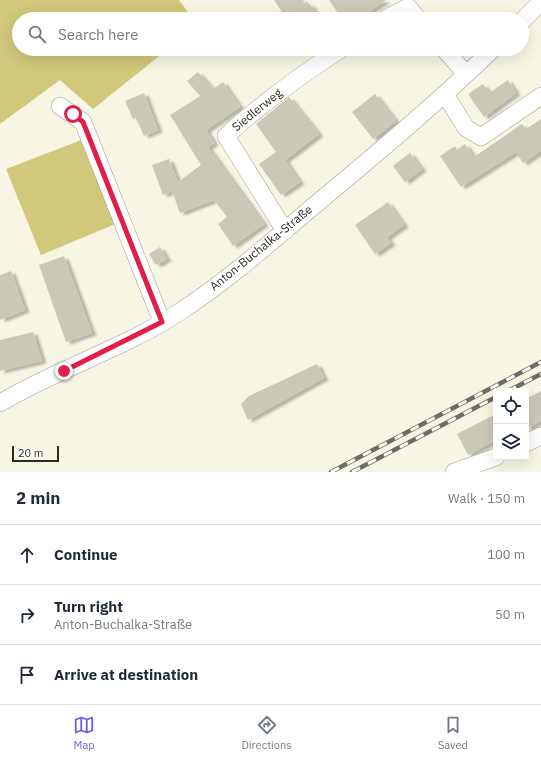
<!DOCTYPE html>
<html lang="en">
<head>
<meta charset="utf-8">
<style>
  body { margin:0; font-family:"IBM Plex Sans",sans-serif; background:#f6f6f7; color:#1f2937 }
  .controls { position:absolute; right:12px; bottom:12px; display:grid; overflow:hidden; border-radius:4px; box-shadow:0 4px 16px #0002 }
  .controls button { width:36px; height:36px; display:grid; place-items:center; padding:0; border:0; border-bottom:1px solid #e0e1e3; background:#fff; color:#1f2937; font:20px sans-serif }
  .scale { position:absolute; left:12px; bottom:10px; width:47px; box-sizing:border-box; padding-left:4px; border:2px solid #2a2a23; border-top:0; font-size:11px; line-height:14px; white-space:nowrap; color:#2a2a23; -webkit-text-stroke:3px #fff; paint-order:stroke }
  .stop { position:absolute; width:12px; height:12px; margin:-9px; border:3px solid #e11d48; border-radius:50%; background:#fff }
  .stop.end { background:#e11d48; border-color:#fff; box-shadow:0 1px 4px #0008 }
  .list { margin:0; padding:0; list-style:none }
  h2 { display:flex; justify-content:space-between; align-items:center; height:52px; margin:0; padding:0 16px; font-size:17px }
  h2 small { font-size:13px; font-weight:400; color:#747a83 }
  .list li { display:grid; grid-template-columns:26px 1fr auto; gap:12px; align-items:center; box-sizing:border-box; height:60px; padding:0 16px; border-top:1px solid #e0e1e3 }
  .list b { display:block; font-size:15px; white-space:nowrap }
  .list p { margin:0; font-size:13px; white-space:nowrap; color:#747a83 }
  .list em { font-size:13px; font-style:normal; color:#747a83 }
  .icon { flex:none; width:22px; height:22px; fill:none; stroke:currentColor; stroke-width:2; stroke-linecap:round; stroke-linejoin:round }
  .map { position:relative; flex:none; width:541px; height:472px; overflow:hidden }
  .search { position:absolute; background:#fff; box-shadow:0 4px 16px #0002; left:12px; right:12px; top:12px; height:44px; display:flex; align-items:center; gap:10px; box-sizing:border-box; padding:0 14px; border-radius:22px; color:#747a83; font-size:15px }
  .sheet { height:232px; background:#fff }
  nav { display:flex; justify-content:space-around; align-items:center; box-sizing:border-box; height:56px; border-top:1px solid #e0e1e3; background:#fff; font-size:11px; color:#747a83 }
  nav a { display:grid; justify-items:center; gap:2px }
  nav .on { color:#6b63dd }
  .map>svg:first-child { display:block }
  .green { fill:#d1c87c }
  .building { fill:#cac8b7; filter:url(#shadow) }
  .lines { fill:none; stroke-linecap:round; stroke-linejoin:round }
  .minor-casing { stroke:#a2a090; stroke-width:18 }
  .minor { stroke:#fff; stroke-width:17 }
  .rail-casing { stroke:#6e6d63; stroke-width:4.5 }
  .rail { stroke:#fff; stroke-width:3; stroke-dasharray:9; stroke-linecap:butt }
  .route { stroke:#e11d48; stroke-width:5 }
  .labels { text-anchor:middle; stroke-width:3; stroke-linejoin:round; paint-order:stroke }
  .street-label { font-size:12px; fill:#2a2a23; stroke:#fff }
</style>
</head>
<body>
<div class="map">
<svg width="541" height="472" viewBox="0 0 541 472">
  <defs>
    <filter id="shadow"><feDropShadow dx="4.5" dy="2.5" stdDeviation="1" flood-color="#0004"/></filter>
  </defs>
  <rect width="100%" height="100%" fill="#f7f5e4"/>
  <path class="green" d="M0,0H179L193,19H19V49H168L93,109L60,80L0,124Z
    M84,139L118,223L41,255L6,169Z"/>
  <path class="building" d="M274,0H305L303,1L306,6L309,3L320,19H289L294,16L290,11L284,15Z
    M329,0H386L366,14L369,19H342Z
    M198,72L213,89L223,82L240,107L206,130L214,143L208,147L264,224L233,246L218,224L227,217L214,200L180,213L172,191L163,195L152,165L169,159L178,182L201,165L170,115L200,96L187,81Z
    M508,80L516,93L484,117L468,94L483,84L489,93Z
    M144,93L158,130L144,136L136,118L133,119L125,101Z
    M375,94L396,121L373,139L352,112Z
    M289,97L319,134L285,160L300,182L281,195L259,164L276,152L256,124Z
    M541,119V151L523,163L516,152L461,187L440,156L455,146L457,150L465,144L474,157L522,124L526,129Z
    M410,153L422,169L405,182L393,166Z
    M388,202L404,225L387,237L391,243L375,254L355,225Z
    M160,247L167,259L156,265L149,254Z
    M64,256L92,333L66,342L39,265Z
    M11,271L25,310L0,320V275Z
    M33,332L42,361L0,371V340Z
    M317,364L324,378L248,420L241,404L249,396Z
    M541,391V421L526,429V399Z
    M496,414V440L468,455L457,434Z"/>
  <g class="lines">
    <defs>
      <path id="minor" d="M385,19L408,7L418,19
        M522,21L541,2
        M444,49L466,74
        M445,94L466,128L481,137L541,96
        M60,106L83,122L162,322
        M285,231L226,136C262,103 301,75 341,49
        M0,403C57,369 122,349 178,313C226,282 271,242 315,205C376,154 436,104 493,49
        M526,443L541,436
        M454,472L496,457"/>
    </defs>
    <use href="#minor" class="minor-casing"/>
    <use href="#minor" class="minor"/>
    <defs>
      <path id="rail" d="M508,391L541,374
        M331,472L541,362
        M352,472L496,397"/>
    </defs>
    <use href="#rail" class="rail-casing"/>
    <use href="#rail" class="rail"/>
  </g>
  <g class="lines">
    <path class="route" d="M64,371L162,322L83,122L73,114"/>
  </g>
  <g class="labels">
    <g class="street-label">
      <text transform="translate(257 110) rotate(-39)" y="4">Siedlerweg</text>
      <text transform="translate(261 248) rotate(-39)" y="4">Anton-Buchalka-Straße</text>
    </g>
  </g>
</svg>
<div class="controls">
<button><svg class="icon" aria-label="locate" viewBox="0 0 24 24"><circle cx="12" cy="12" r="6"/><path d="M12 2v4M12 18v4M2 12h4M18 12h4"/></svg></button>
<button><svg class="icon" aria-label="layers" viewBox="0 0 24 24"><path d="M12 4l9 5-9 5-9-5zM3 14l9 5 9-5"/></svg></button>
</div>
<div class="scale">20 m</div>
<div class="stop" style="left:73px;top:114px"></div>
<div class="stop end" style="left:64px;top:371px"></div>
<div class="search"><svg class="icon" aria-label="search" viewBox="0 0 24 24"><circle cx="10" cy="10" r="6"/><path d="M15 15l6 6"/></svg>Search here</div>
</div>
<section class="sheet">
<h2>2 min<small>Walk · 150 m</small></h2>
<ul class="list">
<li><svg class="icon" aria-label="ahead" viewBox="0 0 24 24"><path d="M12 20V5M6 11l6-6 6 6"/></svg><div><b>Continue</b></div><em>100 m</em></li>
<li><svg class="icon" aria-label="right" viewBox="0 0 24 24"><path d="M7 20v-9h11M14 6l5 5-5 5"/></svg><div><b>Turn right</b><p>Anton-Buchalka-Straße</p></div><em>50 m</em></li>
<li><svg class="icon" aria-label="arrive" viewBox="0 0 24 24"><path d="M6 21V4h12l-3 4 3 4H6"/></svg><div><b>Arrive at destination</b></div></li>
</ul>
</section>
<nav>
<a class="on"><svg class="icon" aria-label="map" viewBox="0 0 24 24"><path d="M3 6l6-2 6 2 6-2v14l-6 2-6-2-6 2zM9 4v14M15 6v14"/></svg>Map</a>
<a><svg class="icon" aria-label="directions" viewBox="0 0 24 24"><path d="M12 3l9 9-9 9-9-9zM9 14v-3h6M13 9l2 2-2 2"/></svg>Directions</a>
<a><svg class="icon" aria-label="saved" viewBox="0 0 24 24"><path d="M7 4h10v16l-5-4-5 4z"/></svg>Saved</a>
</nav>
</body>
</html>
